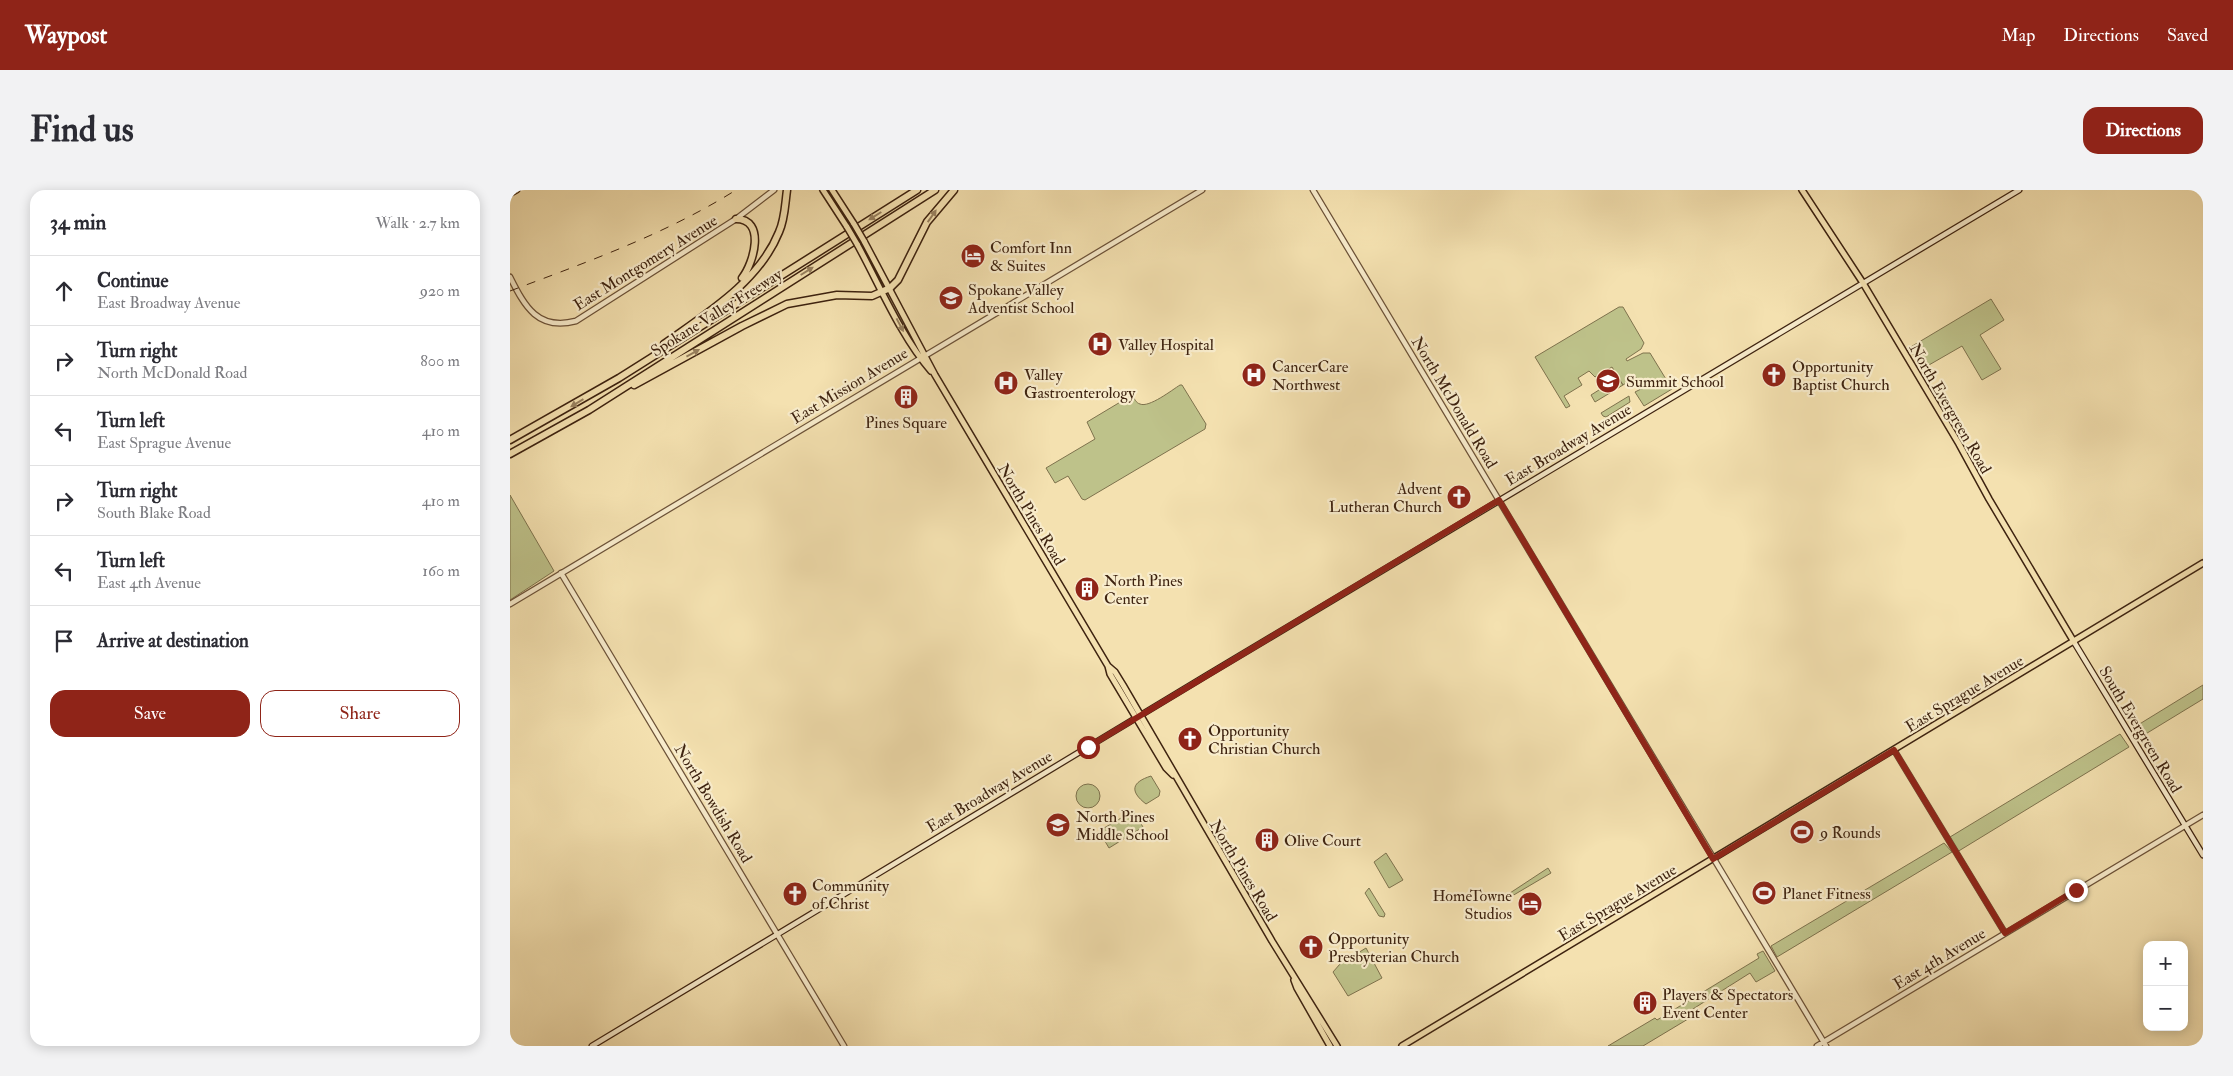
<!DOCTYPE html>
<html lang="en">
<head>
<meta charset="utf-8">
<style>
  body { margin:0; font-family:"IM FELL Double Pica",serif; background:#f2f2f3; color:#2b2b33 }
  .controls { position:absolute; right:15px; bottom:15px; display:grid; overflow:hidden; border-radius:10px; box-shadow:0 2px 12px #0003 }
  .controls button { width:45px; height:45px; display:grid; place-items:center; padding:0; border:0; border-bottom:1px solid #e1e1e2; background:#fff; color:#2b2b33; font:25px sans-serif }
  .stop { position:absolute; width:15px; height:15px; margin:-11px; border:4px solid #8f2418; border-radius:50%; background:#fff }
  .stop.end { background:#8f2418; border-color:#fff; box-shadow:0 1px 5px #0008 }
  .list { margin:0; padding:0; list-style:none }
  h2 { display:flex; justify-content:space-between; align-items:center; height:65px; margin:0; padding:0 20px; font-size:21px }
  h2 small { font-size:16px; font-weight:400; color:#7c7c81 }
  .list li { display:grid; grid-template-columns:32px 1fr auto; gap:15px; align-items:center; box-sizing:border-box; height:70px; padding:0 20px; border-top:1px solid #e1e1e2 }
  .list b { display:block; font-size:19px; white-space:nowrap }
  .list p { margin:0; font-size:16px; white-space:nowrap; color:#7c7c81 }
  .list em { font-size:16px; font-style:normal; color:#7c7c81 }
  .actions { display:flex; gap:10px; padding:15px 20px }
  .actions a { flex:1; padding:11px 0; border:1px solid #8f2418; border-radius:15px; text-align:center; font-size:18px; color:#8f2418 }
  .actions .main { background:#8f2418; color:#fff }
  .icon { flex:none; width:28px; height:28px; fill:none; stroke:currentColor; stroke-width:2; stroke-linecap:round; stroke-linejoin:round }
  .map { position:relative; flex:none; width:1693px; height:856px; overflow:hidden; border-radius:15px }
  header { display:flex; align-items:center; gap:30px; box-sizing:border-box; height:70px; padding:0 25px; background:#8f2418; color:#fff }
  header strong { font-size:24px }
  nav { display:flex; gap:28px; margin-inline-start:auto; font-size:18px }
  .intro { display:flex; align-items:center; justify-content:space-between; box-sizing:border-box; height:120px; padding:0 30px }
  h1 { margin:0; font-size:35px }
  .button { padding:12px 22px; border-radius:15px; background:#8f2418; color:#fff; font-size:18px; font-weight:700 }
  main { display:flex; gap:30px; padding:0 30px }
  aside { flex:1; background:#fff; border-radius:15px; box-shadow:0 2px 12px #0003 }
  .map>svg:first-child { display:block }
  .green { fill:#bec28a; stroke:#7e724d }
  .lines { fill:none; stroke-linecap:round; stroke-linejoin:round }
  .tertiary-casing { stroke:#6c5238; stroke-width:7 }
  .secondary-casing { stroke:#3e2310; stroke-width:7 }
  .primary-casing { stroke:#3e2310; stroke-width:8 }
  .motorway-casing { stroke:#3e2310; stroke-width:9 }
  .tertiary { stroke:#f8eccc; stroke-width:4.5 }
  .secondary { stroke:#f8eccc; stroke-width:4.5 }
  .primary { stroke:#f4e1b0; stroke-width:5 }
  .motorway { stroke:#f4e1b0; stroke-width:6 }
  .rail { stroke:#3e2310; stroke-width:1; stroke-dasharray:9 9; stroke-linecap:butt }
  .primary-bridge-casing { stroke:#3e2310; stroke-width:8; stroke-linecap:butt }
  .primary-bridge { stroke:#f4e1b0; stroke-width:5 }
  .oneway { fill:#998260 }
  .route { stroke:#8f2418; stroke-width:6 }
  .labels { text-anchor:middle; stroke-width:4.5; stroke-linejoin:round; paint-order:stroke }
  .poi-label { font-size:16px; fill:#3e2310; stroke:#f8eccc; text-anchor:start }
  .street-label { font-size:16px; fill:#3e2310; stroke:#f8eccc }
</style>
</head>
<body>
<header>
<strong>Waypost</strong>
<nav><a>Map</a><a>Directions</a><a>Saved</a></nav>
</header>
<div class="intro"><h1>Find us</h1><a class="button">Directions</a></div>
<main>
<aside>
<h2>34 min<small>Walk · 2.7 km</small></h2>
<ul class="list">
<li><svg class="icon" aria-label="ahead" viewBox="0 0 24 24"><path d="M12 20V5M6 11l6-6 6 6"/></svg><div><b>Continue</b><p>East Broadway Avenue</p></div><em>920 m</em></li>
<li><svg class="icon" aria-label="right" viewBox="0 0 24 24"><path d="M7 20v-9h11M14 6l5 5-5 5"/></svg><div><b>Turn right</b><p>North McDonald Road</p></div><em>800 m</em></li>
<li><svg class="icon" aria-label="left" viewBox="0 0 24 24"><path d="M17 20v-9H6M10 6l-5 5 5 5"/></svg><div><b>Turn left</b><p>East Sprague Avenue</p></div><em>410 m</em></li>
<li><svg class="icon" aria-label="right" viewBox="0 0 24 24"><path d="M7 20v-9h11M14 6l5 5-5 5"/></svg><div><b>Turn right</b><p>South Blake Road</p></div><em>410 m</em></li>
<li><svg class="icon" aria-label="left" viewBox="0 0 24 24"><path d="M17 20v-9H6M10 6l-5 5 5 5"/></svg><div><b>Turn left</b><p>East 4th Avenue</p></div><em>160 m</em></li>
<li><svg class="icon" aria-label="arrive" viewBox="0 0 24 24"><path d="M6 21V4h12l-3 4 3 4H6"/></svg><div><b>Arrive at destination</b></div></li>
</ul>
<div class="actions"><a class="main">Save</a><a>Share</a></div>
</aside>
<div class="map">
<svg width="1693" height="856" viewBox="0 0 1693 856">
  <rect width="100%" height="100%" fill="#f4e1b0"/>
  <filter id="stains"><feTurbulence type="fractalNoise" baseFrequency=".004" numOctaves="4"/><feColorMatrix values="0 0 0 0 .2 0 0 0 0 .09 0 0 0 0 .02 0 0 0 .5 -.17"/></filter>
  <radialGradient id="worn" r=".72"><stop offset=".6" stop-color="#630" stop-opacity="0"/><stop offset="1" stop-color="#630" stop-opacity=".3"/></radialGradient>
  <path class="green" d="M1481,109L1494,130L1470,145L1491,179L1472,190L1452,156L1412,179L1399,158Z
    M1109,117H1113L1134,153L1131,159L1116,169L1117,171L1133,163H1140L1162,199L1134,216L1125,202L1133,198L1126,187L1113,195L1102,177L1085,187L1079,181L1068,188L1072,195L1054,206L1060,216L1056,218L1025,167Z
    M1108,188L1113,195L1085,212L1081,205Z
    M670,195H672L696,234L695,239L575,310L572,309L558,286L545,293L536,278L585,249L577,232L622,205C624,208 626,213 630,214C639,218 662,200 670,195Z
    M1119,206L1120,212L1096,227L1093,226L1091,223Z
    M0,305L44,381L0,410Z
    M1693,495V509L1629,548L1623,538Z
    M1610,544L1619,557L1447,662L1440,647Z
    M641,586L650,601L649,606L636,614C619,601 622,592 641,586Z
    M566 606a12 12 0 1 1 24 0a12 12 0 1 1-24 0Z
    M623,621L633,637L599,658L589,641Z
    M1434,653L1442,662L1267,767L1261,756Z
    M876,663L893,690L879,698L864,672Z
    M1038,678L1041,683L1002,706L1000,703Z
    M859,698L875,724L874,727L869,726L855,703Z
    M856,758L872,788L838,806L823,782L830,774Z
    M1253,761L1265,781L1246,792L1240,783L1175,824L1178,829L1133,856H1098L1145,828L1147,830L1249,768L1247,764Z"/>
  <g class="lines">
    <defs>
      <path id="tertiary" d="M803,0L1316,856
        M0,87C15,117 28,141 66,131L226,29L264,0
        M51,383L334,856
        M0,414L692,0
        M1384,560L1495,743
        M1307,856L1693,625"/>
      <path id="secondary" d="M0,4L7,0
        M1564,452L1693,665
        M82,856L699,484L1509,0"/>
      <path id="primary" d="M313,0L337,37
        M322,0L344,34
        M1292,0L1353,93L1449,254L1479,309L1564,452
        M354,51L425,185L598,476L605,482L613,495L762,751L827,856
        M347,54C369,94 391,147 421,181
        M598,476L600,484L656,578L663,585
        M784,790L787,798L820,856
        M892,856L1693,373"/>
      <path id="motorway" d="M226,29C256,29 244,73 232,88
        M154,154C196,124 249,92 269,42C275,29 275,14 277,0
        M124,195L232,136L277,114L327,105L362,106L380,98L388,90L417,32L444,0
        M0,250L109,188L407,0
        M0,264L79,220L425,0"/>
    </defs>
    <use href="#tertiary" class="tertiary-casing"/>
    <use href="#secondary" class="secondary-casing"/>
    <use href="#primary" class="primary-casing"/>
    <use href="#motorway" class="motorway-casing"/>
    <use href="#tertiary" class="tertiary"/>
    <use href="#secondary" class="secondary"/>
    <use href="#primary" class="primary"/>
    <use href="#motorway" class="motorway"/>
    <path class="rail" d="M0,101C77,72 156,44 226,0"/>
    <defs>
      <path id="primary-bridge" d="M344,34L354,51
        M337,37L347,54"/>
    </defs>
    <use href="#primary-bridge" class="primary-bridge-casing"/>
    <use href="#primary-bridge" class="primary-bridge"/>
  </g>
  <defs><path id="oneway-solid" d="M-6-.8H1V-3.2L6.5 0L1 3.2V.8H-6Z" transform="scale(1.25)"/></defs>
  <g class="oneway">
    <use href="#oneway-solid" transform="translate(365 26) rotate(148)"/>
    <use href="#oneway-solid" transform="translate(422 26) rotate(-55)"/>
    <use href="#oneway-solid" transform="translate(297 81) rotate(-32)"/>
    <use href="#oneway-solid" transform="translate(390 135) rotate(62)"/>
    <use href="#oneway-solid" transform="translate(183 163) rotate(-29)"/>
    <use href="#oneway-solid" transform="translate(67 213) rotate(149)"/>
  </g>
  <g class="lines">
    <path class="route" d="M578,557L989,310L1203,669L1384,560L1495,743L1566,700"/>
  </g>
  <defs>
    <symbol id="hotel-disc" viewBox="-11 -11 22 22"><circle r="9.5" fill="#8f2418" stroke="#f8eccc"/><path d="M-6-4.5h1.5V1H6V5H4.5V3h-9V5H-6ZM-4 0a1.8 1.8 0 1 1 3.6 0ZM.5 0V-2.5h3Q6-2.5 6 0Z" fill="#fff"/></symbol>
    <symbol id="school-disc" viewBox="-11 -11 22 22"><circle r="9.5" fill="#8f2418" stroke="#f8eccc"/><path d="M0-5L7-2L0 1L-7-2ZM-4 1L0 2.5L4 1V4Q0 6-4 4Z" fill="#fff"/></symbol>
    <symbol id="hospital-disc" viewBox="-11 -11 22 22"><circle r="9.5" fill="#8f2418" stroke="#f8eccc"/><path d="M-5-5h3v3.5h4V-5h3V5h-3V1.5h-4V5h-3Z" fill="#fff"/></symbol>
    <symbol id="church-disc" viewBox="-11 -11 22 22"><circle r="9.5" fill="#8f2418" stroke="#f8eccc"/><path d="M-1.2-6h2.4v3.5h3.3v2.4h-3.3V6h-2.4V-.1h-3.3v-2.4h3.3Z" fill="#fff"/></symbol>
    <symbol id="building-disc" viewBox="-11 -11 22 22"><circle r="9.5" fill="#8f2418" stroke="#f8eccc"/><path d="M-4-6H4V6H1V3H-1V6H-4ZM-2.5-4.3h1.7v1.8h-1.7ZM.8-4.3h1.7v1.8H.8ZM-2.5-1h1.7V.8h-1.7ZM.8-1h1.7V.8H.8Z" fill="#fff"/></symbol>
    <symbol id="stadium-disc" viewBox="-11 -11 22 22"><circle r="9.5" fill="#8f2418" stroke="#f8eccc"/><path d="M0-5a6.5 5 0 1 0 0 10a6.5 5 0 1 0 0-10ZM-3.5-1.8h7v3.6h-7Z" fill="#fff"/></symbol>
  </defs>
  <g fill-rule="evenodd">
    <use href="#hotel-disc" x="449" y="52" width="28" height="28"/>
    <use href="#school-disc" x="427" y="94" width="28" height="28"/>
    <use href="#hospital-disc" x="576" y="140" width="28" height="28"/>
    <use href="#hospital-disc" x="730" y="171" width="28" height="28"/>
    <use href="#church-disc" x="1250" y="171" width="28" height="28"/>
    <use href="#school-disc" x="1084" y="177" width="28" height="28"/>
    <use href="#hospital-disc" x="482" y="179" width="28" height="28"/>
    <use href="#building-disc" x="382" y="193" width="28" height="28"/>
    <use href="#church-disc" x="935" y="293" width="28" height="28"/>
    <use href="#building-disc" x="563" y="385" width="28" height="28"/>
    <use href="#church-disc" x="666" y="535" width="28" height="28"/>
    <use href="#school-disc" x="534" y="621" width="28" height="28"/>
    <use href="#stadium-disc" x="1278" y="628" width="28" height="28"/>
    <use href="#building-disc" x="743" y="636" width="28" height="28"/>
    <use href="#stadium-disc" x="1240" y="689" width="28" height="28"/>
    <use href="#church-disc" x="271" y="690" width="28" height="28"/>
    <use href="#hotel-disc" x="1006" y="700" width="28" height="28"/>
    <use href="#church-disc" x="787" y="743" width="28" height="28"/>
    <use href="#building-disc" x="1121" y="799" width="28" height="28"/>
  </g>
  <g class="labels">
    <g class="poi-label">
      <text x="480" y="63">Comfort Inn<tspan x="480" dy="18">&amp; Suites</tspan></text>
      <text x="458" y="105">Spokane Valley<tspan x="458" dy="18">Adventist School</tspan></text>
      <text x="608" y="160">Valley Hospital</text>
      <text x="762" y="182">CancerCare<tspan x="762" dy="18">Northwest</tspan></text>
      <text x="1282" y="182">Opportunity<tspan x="1282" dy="18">Baptist Church</tspan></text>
      <text x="514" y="190">Valley<tspan x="514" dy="18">Gastroenterology</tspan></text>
      <text x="1116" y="197">Summit School</text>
      <text x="396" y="238" text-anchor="middle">Pines Square</text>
      <text x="932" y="304" text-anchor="end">Advent<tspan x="932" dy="18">Lutheran Church</tspan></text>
      <text x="594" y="396">North Pines<tspan x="594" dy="18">Center</tspan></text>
      <text x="698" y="546">Opportunity<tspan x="698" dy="18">Christian Church</tspan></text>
      <text x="566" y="632">North Pines<tspan x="566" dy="18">Middle School</tspan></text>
      <text x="1310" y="648">9 Rounds</text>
      <text x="774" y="656">Olive Court</text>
      <text x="302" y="701">Community<tspan x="302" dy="18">of Christ</tspan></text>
      <text x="1272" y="709">Planet Fitness</text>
      <text x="1002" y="711" text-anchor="end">HomeTowne<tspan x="1002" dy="18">Studios</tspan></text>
      <text x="818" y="754">Opportunity<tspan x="818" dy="18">Presbyterian Church</tspan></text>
      <text x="1152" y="810">Players &amp; Spectators<tspan x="1152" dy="18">Event Center</tspan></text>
    </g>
    <g class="street-label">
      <text transform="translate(135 72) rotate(-32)" y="6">East Montgomery Avenue</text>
      <text transform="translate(206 122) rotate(-32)" y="6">Spokane Valley Freeway</text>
      <text transform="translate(339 195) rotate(-31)" y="6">East Mission Avenue</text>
      <text transform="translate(945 212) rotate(59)" y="6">North McDonald Road</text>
      <text transform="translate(1441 218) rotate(60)" y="6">North Evergreen Road</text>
      <text transform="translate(1058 254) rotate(-31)" y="6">East Broadway Avenue</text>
      <text transform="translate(522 324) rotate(59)" y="6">North Pines Road</text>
      <text transform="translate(1454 503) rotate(-31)" y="6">East Sprague Avenue</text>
      <text transform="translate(1631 539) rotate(59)" y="6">South Evergreen Road</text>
      <text transform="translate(479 601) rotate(-31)" y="6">East Broadway Avenue</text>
      <text transform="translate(204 613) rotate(59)" y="6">North Bowdish Road</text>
      <text transform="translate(734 680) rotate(59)" y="6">North Pines Road</text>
      <text transform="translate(1107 712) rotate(-31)" y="6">East Sprague Avenue</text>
      <text transform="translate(1429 768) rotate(-31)" y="6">East 4th Avenue</text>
    </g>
  </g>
  <rect width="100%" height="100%" filter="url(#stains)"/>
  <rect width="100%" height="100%" fill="url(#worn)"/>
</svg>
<div class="controls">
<button>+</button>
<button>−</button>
</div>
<div class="stop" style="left:578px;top:557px"></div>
<div class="stop end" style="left:1566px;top:700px"></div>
</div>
</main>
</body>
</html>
